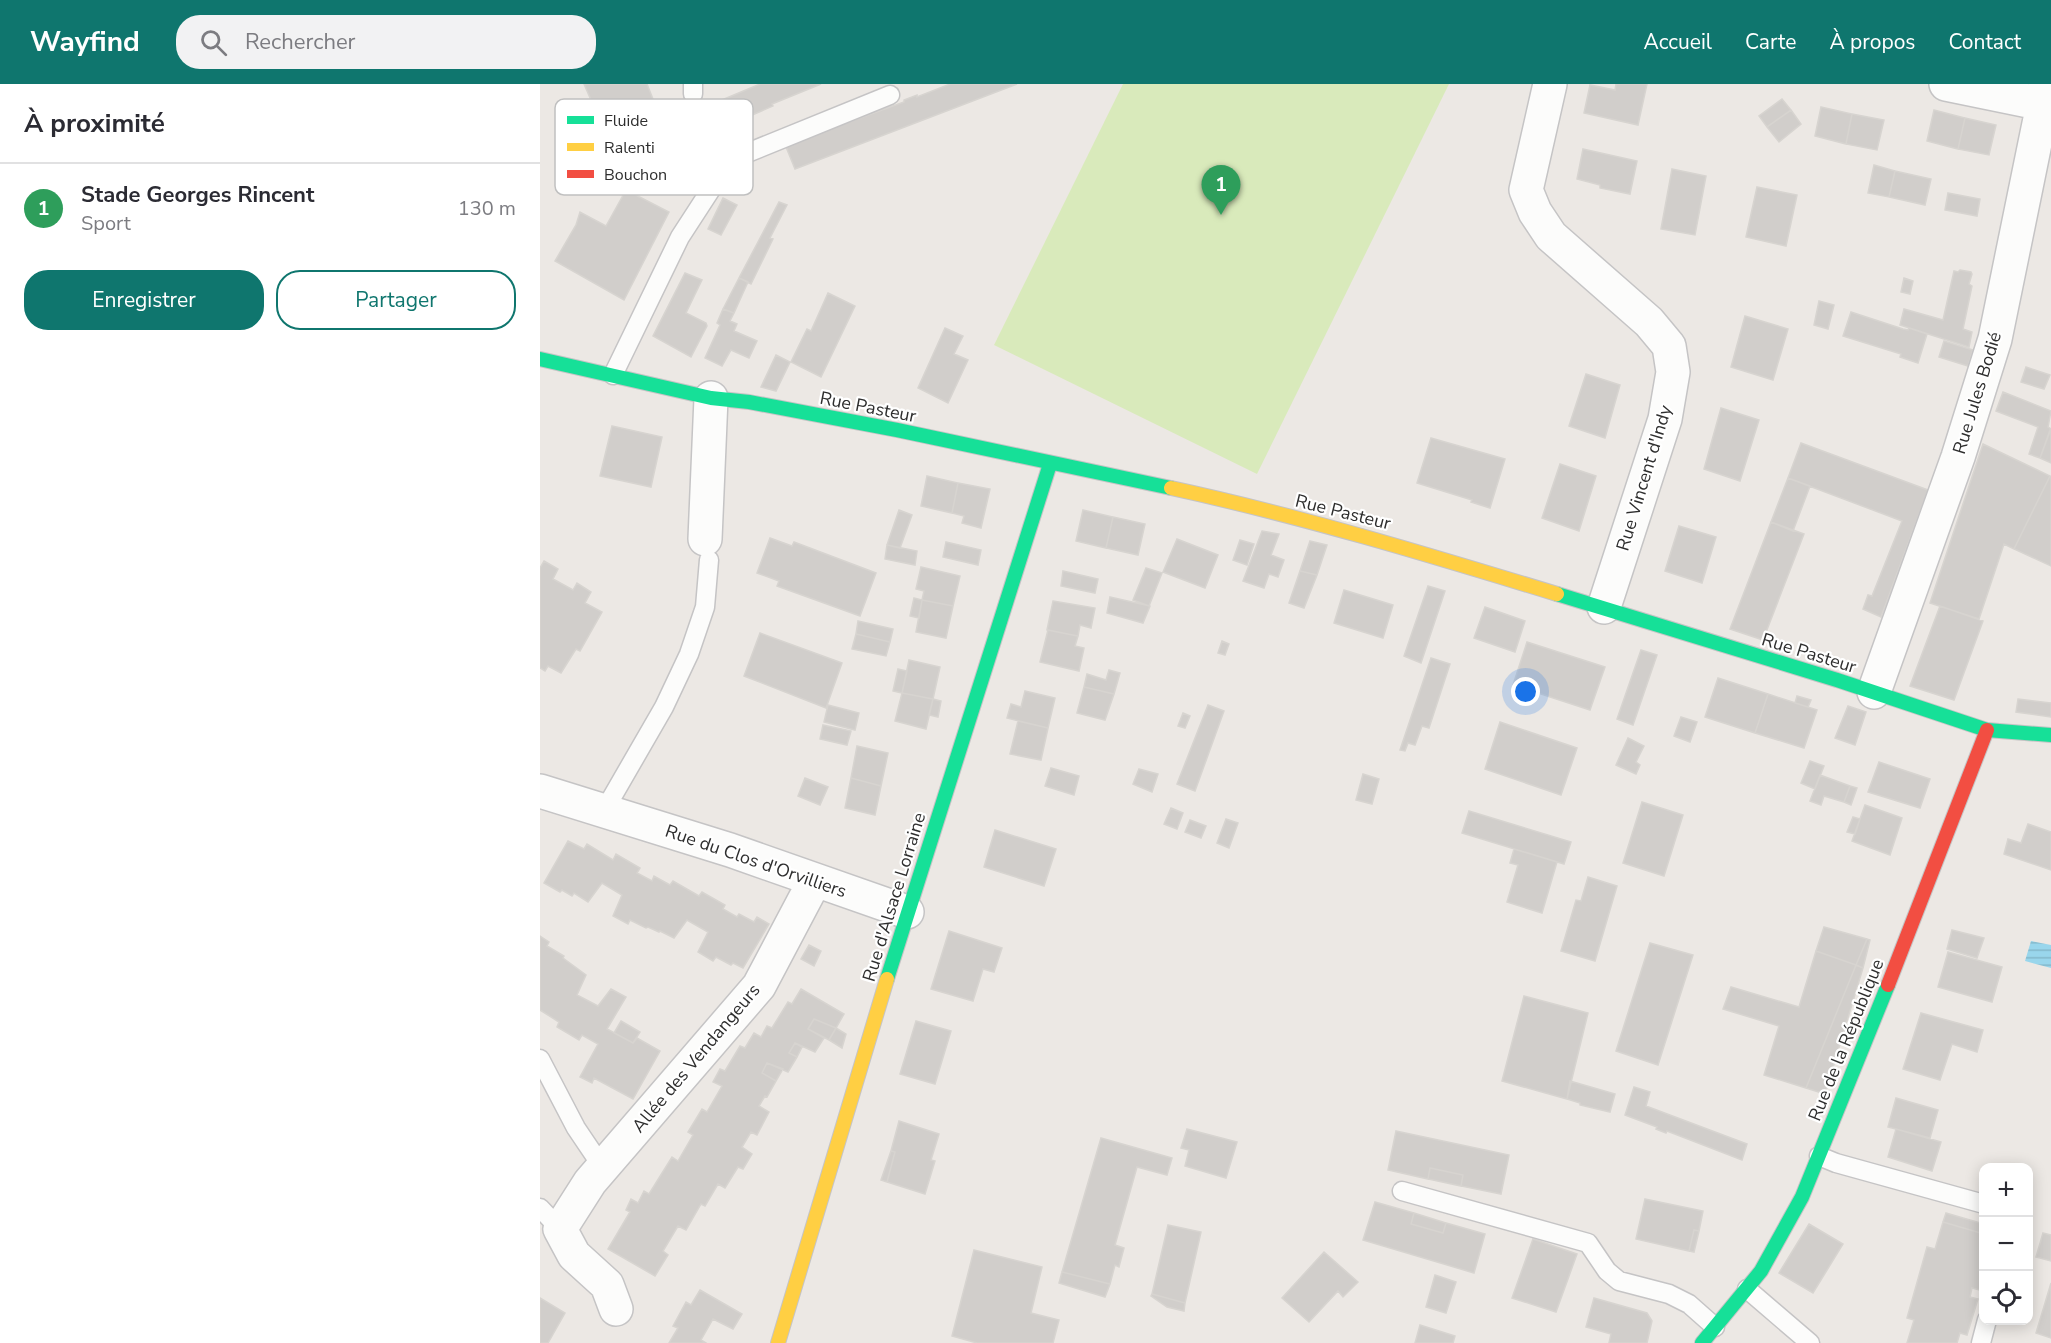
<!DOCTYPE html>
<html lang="fr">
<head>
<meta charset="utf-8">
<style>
  body { margin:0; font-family:"Nunito Sans",sans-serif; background:#f2f2f3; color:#2b2b33 }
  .controls { position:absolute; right:18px; bottom:18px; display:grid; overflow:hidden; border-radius:12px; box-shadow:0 3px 15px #0003 }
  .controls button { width:54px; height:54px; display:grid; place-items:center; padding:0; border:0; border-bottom:2px solid #e1e1e2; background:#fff; color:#2b2b33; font:30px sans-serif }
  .you { position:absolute; left:986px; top:608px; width:21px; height:21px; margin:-15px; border:4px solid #fff; border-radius:50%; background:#1a73e8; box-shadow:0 0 0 9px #1a73e833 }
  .badge { display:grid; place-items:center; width:39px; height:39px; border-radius:50%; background:#0f766e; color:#fff; font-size:20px; font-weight:700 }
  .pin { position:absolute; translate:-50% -50px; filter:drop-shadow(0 2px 3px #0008) }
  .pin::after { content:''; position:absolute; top:32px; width:21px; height:18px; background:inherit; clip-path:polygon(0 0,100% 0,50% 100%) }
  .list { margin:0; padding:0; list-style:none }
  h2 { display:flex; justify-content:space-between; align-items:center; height:78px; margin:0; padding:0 24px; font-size:26px }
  h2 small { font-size:20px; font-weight:400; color:#7c7c81 }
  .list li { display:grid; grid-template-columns:39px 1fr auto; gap:18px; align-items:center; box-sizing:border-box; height:90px; padding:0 24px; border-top:2px solid #e1e1e2 }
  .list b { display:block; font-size:22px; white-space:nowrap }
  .list p { margin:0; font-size:20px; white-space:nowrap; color:#7c7c81 }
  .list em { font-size:20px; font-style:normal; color:#7c7c81 }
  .actions { display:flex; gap:12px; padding:18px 24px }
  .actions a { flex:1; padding:14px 0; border:2px solid #0f766e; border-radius:24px; text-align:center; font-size:21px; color:#0f766e }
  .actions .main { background:#0f766e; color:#fff }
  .icon { flex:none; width:33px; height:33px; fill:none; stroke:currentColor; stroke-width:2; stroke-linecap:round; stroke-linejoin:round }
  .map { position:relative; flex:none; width:1511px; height:1259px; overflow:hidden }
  header { display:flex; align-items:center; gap:36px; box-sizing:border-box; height:84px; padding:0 30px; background:#0f766e; color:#fff }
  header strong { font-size:28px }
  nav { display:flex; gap:33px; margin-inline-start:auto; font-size:21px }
  .search { width:420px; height:54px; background:#f2f2f3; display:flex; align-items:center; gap:15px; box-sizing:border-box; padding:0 21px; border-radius:24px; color:#7c7c81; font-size:22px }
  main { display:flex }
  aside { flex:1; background:#fff }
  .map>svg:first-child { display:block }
  .pitch { fill:#d9eabb }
  .water { fill:url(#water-rules) }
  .building { fill:#d1cecb; stroke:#d7d4d0; stroke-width:1.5 }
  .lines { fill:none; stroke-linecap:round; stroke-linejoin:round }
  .lane-casing { stroke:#c5c4c5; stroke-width:21 }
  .street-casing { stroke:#c5c4c5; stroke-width:36 }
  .fast-casing { stroke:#c5c4c5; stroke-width:16 }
  .slow-casing { stroke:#c5c4c5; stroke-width:16 }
  .jam-casing { stroke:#c5c4c5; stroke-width:16 }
  .lane { stroke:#fcfcfb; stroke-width:18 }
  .street { stroke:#fcfcfb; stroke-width:33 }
  .fast { stroke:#16e098; stroke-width:14 }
  .slow { stroke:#ffcf43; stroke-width:14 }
  .jam { stroke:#f24e42; stroke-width:14 }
  .labels { text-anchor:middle; stroke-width:4.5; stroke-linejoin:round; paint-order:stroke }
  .street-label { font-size:18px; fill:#2e2e2e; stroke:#fff }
  .key { fill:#fff; stroke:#c0c0c0; stroke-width:1.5 }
  .key-label { font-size:16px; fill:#2e2e2e }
</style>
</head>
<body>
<header>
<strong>Wayfind</strong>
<div class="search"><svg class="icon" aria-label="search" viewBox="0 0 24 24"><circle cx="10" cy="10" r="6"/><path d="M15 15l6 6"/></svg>Rechercher</div>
<nav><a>Accueil</a><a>Carte</a><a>À propos</a><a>Contact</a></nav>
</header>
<main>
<aside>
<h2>À proximité<small></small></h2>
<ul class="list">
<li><span class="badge" style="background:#2e9e5b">1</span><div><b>Stade Georges Rincent</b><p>Sport</p></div><em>130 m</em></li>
</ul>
<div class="actions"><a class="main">Enregistrer</a><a>Partager</a></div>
</aside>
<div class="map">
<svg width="1511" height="1259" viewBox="0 0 1511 1259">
  <defs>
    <pattern id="water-rules" width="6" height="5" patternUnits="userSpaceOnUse" patternTransform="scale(1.5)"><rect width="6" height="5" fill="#99d6ec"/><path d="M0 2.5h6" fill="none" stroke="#84b8cb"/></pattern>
  </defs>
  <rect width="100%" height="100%" fill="#ece8e4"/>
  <path class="pitch" d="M583,0H909L717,390L454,261Z"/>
  <path class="water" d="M1491,857L1511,861V884L1485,877Z"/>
  <path class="building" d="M44,0H107L115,20L98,28L105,42L68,55Z
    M220,0H281L232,20L233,22L203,35L204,37L179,43L170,21Z
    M410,0H477L255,85L246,63L293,44V42L305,37L306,39L364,18V16L377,11V13Z
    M1076,0H1107L1098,41L1044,29L1050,1L1075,6Z
    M1242,15L1251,26L1227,43L1219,32Z
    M1281,23L1312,30L1306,60L1275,52Z
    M1251,26L1261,40L1239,58L1227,43Z
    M1394,26L1425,34L1418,65L1387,57Z
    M1312,30L1344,36L1337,66L1306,60Z
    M1425,34L1456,41L1449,71L1418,65Z
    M1043,65L1097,77L1090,110L1060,104V101L1037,95Z
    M1334,81L1355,87L1349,113L1328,109Z
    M1132,85L1166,92L1155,151L1121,145Z
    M1355,87L1391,95L1385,121L1349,113Z
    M1217,103L1257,111L1246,162L1206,153Z
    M86,106L129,128L84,216L15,177L36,141L40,128L66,142Z
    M1408,109L1440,115L1437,132L1405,126Z
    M183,114L197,121L181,151L168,145Z
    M239,118L247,121L230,154L233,155L211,200L199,194Z
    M1420,186L1431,188L1432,190L1429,200L1432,202L1423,245L1432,248L1429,263L1360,241L1364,225L1403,236L1414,187L1418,188Z
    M145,189L162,196L146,229L166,239L167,242L151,273L113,252Z
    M199,194L208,198L194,229L183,225Z
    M1364,194L1373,197L1370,210L1361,208Z
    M288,209L315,222L281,293L251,278L267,245L271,247Z
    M1279,217L1294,221L1288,245L1274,241Z
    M183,225L194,229L190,237L197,240L194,247L217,257L209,274L191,266L182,282L165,274L180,241L177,239Z
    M1311,228L1363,245L1368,246L1369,244L1387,250L1378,279L1360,273L1361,270L1303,252Z
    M1205,232L1248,245L1233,296L1191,283Z
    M405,244L423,252L414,270L428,276L408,319L378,304Z
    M1404,257L1433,266L1428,282L1399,273Z
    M236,271L250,278L236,307L221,303Z
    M1486,283L1510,291L1504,305L1481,298Z
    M1046,290L1080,301L1065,354L1029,342Z
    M1463,308L1511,327L1508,343L1511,345L1500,374L1489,370L1498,343L1456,327Z
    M1181,324L1219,336L1200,397L1164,385Z
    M72,342L122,353L111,403L60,392Z
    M1510,346L1511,347V379L1500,374Z
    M891,354L965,375L950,424L931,418L932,416L877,399Z
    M1261,359L1388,406L1341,533L1323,525L1328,511L1332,512L1362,437L1248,394Z
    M1443,360L1510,392L1474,465L1464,460L1439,535L1390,519Z
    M1020,380L1056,392L1039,447L1002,434Z
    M387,392L418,399L412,429L381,422Z
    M1510,392L1511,393V482L1474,465Z
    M1248,394L1270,402L1253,447L1231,438Z
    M418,399L450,405L441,444L422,439L424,432L412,429Z
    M359,426L372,431L360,464L347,461Z
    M543,426L573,433L566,464L536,457Z
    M573,433L605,440L598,471L566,464Z
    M1231,438L1264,450L1223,556L1190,545Z
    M1139,442L1176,453L1162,499L1125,487Z
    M722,447L739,450L731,471L744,476L738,493L729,490L724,504L703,497Z
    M230,454L252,462L254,458L336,489L320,532L237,502L239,497L217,489Z
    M637,455L678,471L665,504L623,488Z
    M700,456L714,460L707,481L693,476Z
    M770,457L787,461L777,491L760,487Z
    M406,458L441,466L438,481L403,473Z
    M347,461L377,467L375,481L345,475Z
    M4,477L18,485L13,495L33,506L37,499L51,508L45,519L62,528L40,567L36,565L21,589L8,582L5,587L0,584V484Z
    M381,483L420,492L413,522L382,516L384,507L376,505Z
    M606,484L622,489L609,522L593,516Z
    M523,487L558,495L555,509L521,502Z
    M760,487L777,491L764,524L749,519Z
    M888,502L905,507L881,579L864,572Z
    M804,506L853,521L843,554L794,539Z
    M570,513L610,522L603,539L567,529Z
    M374,514L382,516L379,534L370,532Z
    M382,516L413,522L406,554L376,548Z
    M513,517L555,524L551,544L540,541L538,552L507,546Z
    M1400,522L1443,537L1414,616L1370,602Z
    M945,523L985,537L975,568L934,554Z
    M318,537L353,545L350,558L316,550Z
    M508,546L538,552L535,562L544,564L539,587L500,578Z
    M220,549L302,579L286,624L204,592Z
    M316,550L350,558L346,572L312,565Z
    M682,557L689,560L685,571L678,569Z
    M987,558L1065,583L1050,626L973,601Z
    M1101,566L1117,571L1093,641L1077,635Z
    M891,574L910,580L889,644L882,642L875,661L868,659L865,667L860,666Z
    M369,576L400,583L393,615L362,609Z
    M358,585L367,587L362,609L353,607Z
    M569,586L580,589L574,610L544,603L547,590L566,596Z
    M1178,594L1228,610L1215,649L1165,633Z
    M544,603L574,610L565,636L537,629Z
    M485,607L515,614L508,644L467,634L471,620L481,623Z
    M362,609L393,615L386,645L355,637Z
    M1228,610L1277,626L1264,664L1215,649Z
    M1257,612L1271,616L1268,623L1255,619Z
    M393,615L401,617L398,633L389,631Z
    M1478,615L1511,619V633L1476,628Z
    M288,621L319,629L315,646L284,638Z
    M668,621L684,627L655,707L637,700Z
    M1308,622L1326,628L1315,661L1295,654Z
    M643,629L650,632L645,644L638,642Z
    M1141,633L1157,638L1150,658L1134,652Z
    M478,637L508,644L501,676L470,670Z
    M960,638L1037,664L1021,711L945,685Z
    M283,641L311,647L307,661L280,655Z
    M1088,654L1104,662L1096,678L1100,681L1096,690L1076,681Z
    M317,662L348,669L341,702L311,694Z
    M1270,677L1284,682L1275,705L1261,699Z
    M1339,678L1390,695L1380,724L1328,708Z
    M511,684L539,692L534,711L505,702Z
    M599,685L618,690L612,708L593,700Z
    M823,690L839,695L832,720L816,716Z
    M1280,691L1310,702L1304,718L1284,712L1281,721L1270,717Z
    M265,694L288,703L280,721L258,712Z
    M311,694L341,702L335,731L305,724Z
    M1310,702L1317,704L1311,721L1304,718Z
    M1102,718L1143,731L1124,792L1083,779Z
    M1325,721L1362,734L1350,771L1312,757Z
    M631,724L643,729L637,745L624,740Z
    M929,727L1031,758L1024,780L922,749Z
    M1313,733L1320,735L1315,750L1307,748Z
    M686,735L698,739L689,764L677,759Z
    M650,736L666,742L661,754L645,748Z
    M1488,740L1511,748V786L1464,770L1468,755L1481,759Z
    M455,746L516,765L504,802L444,783Z
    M28,757L44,765L47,760L73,776L76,770L100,784L97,789L112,797L114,792L130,801L133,797L159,812L162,808L185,821L183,825L197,833L199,830L214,838L217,833L229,840L203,884L193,879L191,881L176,873L173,877L158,868L168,848L147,836L134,854L120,847L119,848L108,843L106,844L90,836L88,840L73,832L82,811L62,799L48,818L34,809L32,812L22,806L20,808L4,799Z
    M974,765L1017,778L1002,829L967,818L978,781L970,779Z
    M1048,793L1077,802L1055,877L1021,867L1036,816L1041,817Z
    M1284,843L1327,855L1316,881L1276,867Z
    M1412,846L1444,854L1437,874L1407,865Z
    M409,847L462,864L454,888L443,885L433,917L391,905Z
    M0,852L9,858L7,862L24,872L23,874L46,891L37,911L58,922L71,905L86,913L67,945L93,959L97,954L120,967L93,1015L54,994L52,999L40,993L58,960L42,951L39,956L17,943L19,938L0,926Z
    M1327,855L1330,856L1323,884L1316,881Z
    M1110,859L1153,871L1118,981L1076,967Z
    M269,861L281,867L274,882L261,875Z
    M1276,867L1316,881L1266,1004L1224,991L1239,942L1183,925L1191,903L1259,923Z
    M1408,868L1462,883L1452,918L1398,903Z
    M1316,881L1323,884L1285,1010L1266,1004Z
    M261,905L304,930L296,944L274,935L268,945L284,954L275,968L255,959L249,969L257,973L248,988L227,979L222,989L236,997L227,1013L225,1012L219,1022L229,1028L217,1051L211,1048L202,1063L212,1070L203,1085L198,1083L185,1104L178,1100L165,1122L161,1120L146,1146L138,1142L123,1167L128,1171L115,1192L68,1165L90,1128L86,1126L91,1115L98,1119L104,1107L109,1110L132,1073L138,1077L153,1051L148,1048L162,1025L167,1028L182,1002L173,998L180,985L185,987L200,962L205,964L214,949L221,953L227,942L232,944L248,918L252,920Z
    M984,912L1048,929L1027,1015L962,997Z
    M1381,929L1443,946L1437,968L1412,960L1400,996L1363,985Z
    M274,935L296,944L289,956L268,945Z
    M81,937L100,948L93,959L74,949Z
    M376,937L411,947L395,1000L360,990Z
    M296,944L306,950L302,964L289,956Z
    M255,959L262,963L257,973L249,969Z
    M227,979L243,985L236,997L222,989Z
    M1030,997L1075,1010L1070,1028L1040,1021V1019L1027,1015Z
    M1094,1003L1110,1008L1106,1022L1207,1060L1202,1076L1127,1047L1126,1049L1116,1045L1117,1043L1085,1031Z
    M1356,1014L1398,1026L1390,1054L1348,1043Z
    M359,1037L399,1050L391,1076L395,1077L385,1110L347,1098L355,1068L351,1067Z
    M647,1045L697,1058L686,1094L645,1082L649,1066L641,1064Z
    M1356,1045L1401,1058L1392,1087L1348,1073Z
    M856,1047L969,1071L961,1110L921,1102L923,1091L890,1084L888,1095L848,1086Z
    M561,1054L632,1074L627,1091L597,1083L575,1161L584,1164L579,1183L575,1181L570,1200L522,1188Z
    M351,1067L355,1068L347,1098L341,1096Z
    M890,1084L923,1091L921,1102L888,1095Z
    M1105,1115L1163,1127L1159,1147L1154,1146L1149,1167L1096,1155Z
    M835,1118L874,1129L871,1140L903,1149L906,1139L945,1150L934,1189L823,1156Z
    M874,1129L906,1139L903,1149L871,1140Z
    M1406,1129L1444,1140V1150L1403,1138Z
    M1403,1138L1444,1150V1168L1441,1179H1444V1195L1440,1206L1432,1204L1430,1213L1438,1215L1427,1251L1420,1249L1417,1259H1367L1374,1236L1367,1234L1387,1163L1395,1165Z
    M1269,1140L1303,1160L1273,1209L1239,1189Z
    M628,1141L661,1148L645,1219L612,1210Z
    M1154,1146L1159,1147L1154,1168L1149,1167Z
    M1503,1149L1511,1151V1177L1496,1173Z
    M993,1155L1037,1170L1016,1228L972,1214Z
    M434,1166L502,1183L491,1229L519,1236L513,1259H437L412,1252Z
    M784,1168L818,1198L803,1213L798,1207L769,1238L742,1214Z
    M522,1188L570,1200L565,1213L519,1199Z
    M895,1191L916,1198L906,1229L886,1223Z
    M1511,1199V1254L1496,1249Z
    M160,1206L202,1230L193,1245L173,1235L161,1256L166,1259H129L138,1244L133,1242L146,1218L151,1221Z
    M612,1210L645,1219L644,1227L627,1223L611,1212Z
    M0,1214L25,1229L8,1259H0Z
    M1054,1214L1107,1229L1112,1237L1107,1259H1069L1071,1250L1046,1243Z
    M880,1241L915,1252L913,1259H875Z"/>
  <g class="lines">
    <defs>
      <path id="lane" d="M153,0V10
        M73,291L140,153L190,76L350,11
        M64,727L124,623L149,570L165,523L169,476
        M0,975L36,1044L63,1084
        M1279,1072L1296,1079L1444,1120
        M862,1107L1048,1159L1067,1187L1079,1197L1129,1210L1149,1220L1175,1243
        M0,1124L20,1145
        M1207,1205L1270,1259
        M1441,1259L1447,1236"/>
      <path id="street" d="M1010,0L986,106L995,128L1011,152L1109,238L1129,262L1133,288L1125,335L1064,523
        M1406,0L1503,20
        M165,455L171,314
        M1334,608L1418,373L1455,255L1503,20L1505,0
        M0,707L190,766L367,828
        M76,1225L67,1201L34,1171L20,1145L50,1098L219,902L275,796"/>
      <path id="fast" d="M0,275L171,314L209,318L357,346L631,404
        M1017,510L1297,596L1447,646L1511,651
        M347,895L510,380
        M1162,1259L1221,1187L1262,1113L1348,901"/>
      <path id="slow" d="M631,404C761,432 889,471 1017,510
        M238,1259L347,895"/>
      <path id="jam" d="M1348,901L1447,646"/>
    </defs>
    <use href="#lane" class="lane-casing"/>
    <use href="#street" class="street-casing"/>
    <use href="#fast" class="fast-casing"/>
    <use href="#slow" class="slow-casing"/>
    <use href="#jam" class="jam-casing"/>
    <use href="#lane" class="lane"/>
    <use href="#street" class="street"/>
    <use href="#fast" class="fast"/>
    <use href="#slow" class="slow"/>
    <use href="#jam" class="jam"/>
  </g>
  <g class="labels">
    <g class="street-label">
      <text transform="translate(1437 309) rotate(-73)" y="6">Rue Jules Bodié</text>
      <text transform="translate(328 323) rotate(11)" y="6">Rue Pasteur</text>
      <text transform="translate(1104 394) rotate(-73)" y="6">Rue Vincent d'Indy</text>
      <text transform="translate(803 428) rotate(14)" y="6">Rue Pasteur</text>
      <text transform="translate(1269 569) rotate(17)" y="6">Rue Pasteur</text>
      <text transform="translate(216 777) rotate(19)" y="6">Rue du Clos d'Orvilliers</text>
      <text transform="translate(354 813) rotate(-73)" y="6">Rue d'Alsace Lorraine</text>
      <text transform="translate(1306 956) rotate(-68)" y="6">Rue de la République</text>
      <text transform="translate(156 974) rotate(-50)" y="6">Allée des Vendangeurs</text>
    </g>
  </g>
  <rect x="15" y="15" width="198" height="96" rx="9" class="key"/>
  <rect x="27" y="32" width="27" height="8" fill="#16e098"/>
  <rect x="27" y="59" width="27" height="8" fill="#ffcf43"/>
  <rect x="27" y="86" width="27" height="8" fill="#f24e42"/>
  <g class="key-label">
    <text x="64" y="42">Fluide</text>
    <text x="64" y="69">Ralenti</text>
    <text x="64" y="96">Bouchon</text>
  </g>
</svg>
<div class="controls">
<button>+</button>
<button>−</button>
<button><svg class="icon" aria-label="locate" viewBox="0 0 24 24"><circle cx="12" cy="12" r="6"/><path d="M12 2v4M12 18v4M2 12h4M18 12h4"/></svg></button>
</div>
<div class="you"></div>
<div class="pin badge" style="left:681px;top:131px;background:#2e9e5b">1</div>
</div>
</main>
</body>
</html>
